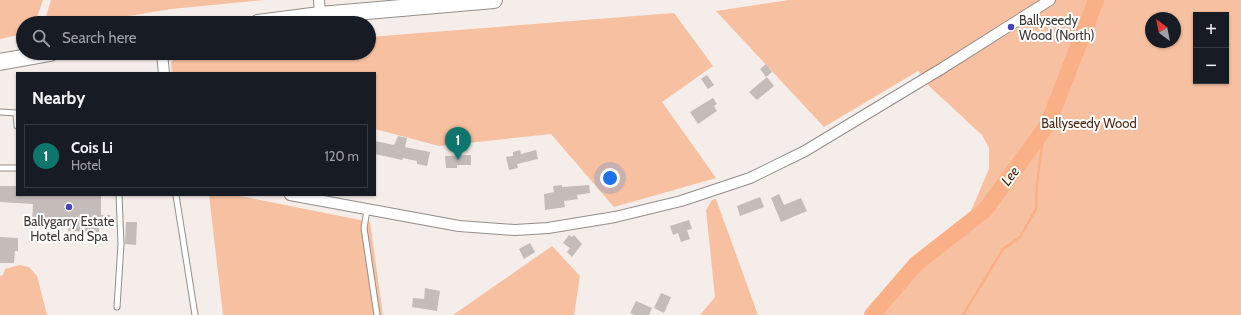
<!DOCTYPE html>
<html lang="en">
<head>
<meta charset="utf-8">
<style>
  body { margin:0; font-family:Cabin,sans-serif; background:#20242c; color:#f1f3f6 }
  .controls { position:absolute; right:12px; top:12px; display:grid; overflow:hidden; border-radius:0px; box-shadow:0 1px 3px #0004 }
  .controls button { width:36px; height:36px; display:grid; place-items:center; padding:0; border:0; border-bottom:1px solid #363941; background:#171b24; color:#f1f3f6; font:20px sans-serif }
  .compass { position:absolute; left:1145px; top:12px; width:36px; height:36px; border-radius:50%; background:#171b24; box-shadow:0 1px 3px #0004; rotate:328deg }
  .you { position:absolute; left:610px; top:178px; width:14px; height:14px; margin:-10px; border:3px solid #fff; border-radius:50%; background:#1a73e8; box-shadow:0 0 0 6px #1a73e833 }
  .badge { display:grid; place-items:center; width:26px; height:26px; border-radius:50%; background:#0f766e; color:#fff; font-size:13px; font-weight:700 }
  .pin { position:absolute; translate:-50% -33px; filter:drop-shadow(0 1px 2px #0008) }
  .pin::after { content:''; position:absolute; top:21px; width:14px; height:12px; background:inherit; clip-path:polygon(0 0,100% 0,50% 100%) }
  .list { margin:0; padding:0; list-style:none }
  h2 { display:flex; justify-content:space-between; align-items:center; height:52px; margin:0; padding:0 16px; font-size:17px }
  h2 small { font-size:13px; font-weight:400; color:#9ea1a6 }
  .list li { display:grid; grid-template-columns:26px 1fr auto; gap:12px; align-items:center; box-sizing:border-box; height:64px; margin:0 8px 8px; padding:0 8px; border:1px solid #363941; border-radius:0px }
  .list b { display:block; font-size:15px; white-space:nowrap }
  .list p { margin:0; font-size:13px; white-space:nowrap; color:#9ea1a6 }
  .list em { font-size:13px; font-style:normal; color:#9ea1a6 }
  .icon { flex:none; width:22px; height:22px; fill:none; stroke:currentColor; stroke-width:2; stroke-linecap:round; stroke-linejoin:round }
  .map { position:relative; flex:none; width:1241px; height:315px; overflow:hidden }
  .search { position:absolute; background:#171b24; box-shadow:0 1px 3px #0004; left:16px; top:16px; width:360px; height:44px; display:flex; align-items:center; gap:10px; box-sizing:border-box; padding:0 14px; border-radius:22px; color:#9ea1a6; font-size:15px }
  .panel { position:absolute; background:#171b24; box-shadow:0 1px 3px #0004; left:16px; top:72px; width:360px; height:124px; border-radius:0px }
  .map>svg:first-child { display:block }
  .green { fill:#f7c0a0; fill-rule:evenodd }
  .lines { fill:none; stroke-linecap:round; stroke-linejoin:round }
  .stream { stroke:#fab086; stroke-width:2.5 }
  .river { stroke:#fab086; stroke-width:16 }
  .building { fill:#c3bcb8 }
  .service-casing { stroke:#948e8a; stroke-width:7 }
  .minor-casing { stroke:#948e8a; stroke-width:12 }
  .trunk-casing { stroke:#948e8a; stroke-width:18 }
  .service { stroke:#fff; stroke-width:5 }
  .minor { stroke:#fff; stroke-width:10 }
  .trunk { stroke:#fff; stroke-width:16 }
  .poi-dot { fill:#4544ba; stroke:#fff; stroke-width:1.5 }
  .labels { text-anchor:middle; stroke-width:4; stroke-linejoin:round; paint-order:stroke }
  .poi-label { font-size:13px; fill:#3a3735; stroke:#fff; text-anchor:start }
  .park-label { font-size:13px; fill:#4c2812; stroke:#fff }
  .water-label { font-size:14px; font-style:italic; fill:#49250f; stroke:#fff }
</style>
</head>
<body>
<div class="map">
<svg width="1241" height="315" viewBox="0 0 1241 315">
  <rect width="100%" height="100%" fill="#f4ede9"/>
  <path class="green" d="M0,0H43L35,23H23V34L0,39Z
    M51,0H264L171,9L87,23H44Z
    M789,0H1241V315H866L912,261L970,213L989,169V148L982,135L929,86L918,71L824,127L716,11ZM1196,15H1226V81H1196ZM1151,18H1175V42H1151Z
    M674,13L713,66L662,102L716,178L614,207L551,134L439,146L375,129V73H172L171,62L180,53H369V37Z
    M209,195H235L370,222L383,315H223Z
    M716,199L758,315H700L715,297L706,210L712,200Z
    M552,246L580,276L574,315H453Z
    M20,265L29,267L37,276L47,315H0V276L3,275L5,269Z"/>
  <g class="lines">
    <path class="stream" d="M963,315L1003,249L1020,237L1036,209L1037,184L1042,145L1048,124"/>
    <path class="river" d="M872,315L916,264L985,210L1048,124L1096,0"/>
  </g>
  <path class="building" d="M766,64L772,72L766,77L760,69Z
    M707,75L714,85L708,89L701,79Z
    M767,77L774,86L757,100L749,92Z
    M713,98L717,104L714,106L717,111L698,124L690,112Z
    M398,136L407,138L405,147L430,152L427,166L417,164V161L403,158L402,160L375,154V141L394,145Z
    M520,150L521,154L536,150L538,159L517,164L518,168L509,170L506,157L513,156V152Z
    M471,155V165H457V168H446L445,156Z
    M562,185V187L589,185L590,193L577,195L578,199L564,201L565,207L545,210L544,194L554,192L553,186Z
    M0,186H17V195H101V215H110L109,225L99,224V232L68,231L69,226L43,225V228L32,227L33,204L0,202Z
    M779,194L784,205L801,198L807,211L781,222L771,198Z
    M760,197L764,207L740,216L737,206Z
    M689,220L692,229L687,230L690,239L681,242L678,233L673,235L670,226Z
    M126,222H137L136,245L125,244Z
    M569,235L572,237L574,235L582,244L572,257L567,252L570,248L563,243Z
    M0,237L18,238V251H15L14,263H0Z
    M530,243L535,252L524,259L519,249Z
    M425,288L440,291L437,311L412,307L413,298L424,299Z
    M661,293L671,297L664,313L654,308Z
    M636,301L652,308L649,315H635L630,313Z"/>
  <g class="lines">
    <defs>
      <path id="service" d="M0,112L17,113
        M16,113L17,126
        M0,168H17
        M176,195L195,315
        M367,210L364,228L377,315
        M117,307L121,244L119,195"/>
      <path id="minor" d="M319,0L320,15
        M162,53L164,73
        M290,195L459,226L515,230L548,228L615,217L681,201L750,178L805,151L941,69L1050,0"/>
      <path id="trunk" d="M258,23L320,15L494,0
        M0,62L50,53"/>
    </defs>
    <use href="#service" class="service-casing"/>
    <use href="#minor" class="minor-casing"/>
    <use href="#trunk" class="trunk-casing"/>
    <use href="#service" class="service"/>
    <use href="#minor" class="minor"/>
    <use href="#trunk" class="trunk"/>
  </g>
  <g class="poi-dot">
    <circle cx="1011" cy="27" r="4"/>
    <circle cx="69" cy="207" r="4"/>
  </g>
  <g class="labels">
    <g class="poi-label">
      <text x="1019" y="25">Ballyseedy<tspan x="1019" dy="15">Wood (North)</tspan></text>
      <text x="69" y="226" text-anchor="middle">Ballygarry Estate<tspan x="69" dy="15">Hotel and Spa</tspan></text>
    </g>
    <g class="park-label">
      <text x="1089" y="128">Ballyseedy Wood</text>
    </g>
    <g class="water-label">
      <text transform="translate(1010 176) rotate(-53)" y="5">Lee</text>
    </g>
  </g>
</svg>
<div class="controls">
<button>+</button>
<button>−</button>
</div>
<svg class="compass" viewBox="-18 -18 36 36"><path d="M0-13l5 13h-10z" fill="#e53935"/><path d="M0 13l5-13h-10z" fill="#9ea1a6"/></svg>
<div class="you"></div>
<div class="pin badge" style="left:458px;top:160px">1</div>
<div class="search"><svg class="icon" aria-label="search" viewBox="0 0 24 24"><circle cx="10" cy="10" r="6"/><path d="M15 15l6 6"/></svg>Search here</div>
<section class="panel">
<h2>Nearby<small></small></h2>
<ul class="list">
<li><span class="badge">1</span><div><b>Cois Li</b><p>Hotel</p></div><em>120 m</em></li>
</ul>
</section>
</div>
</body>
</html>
